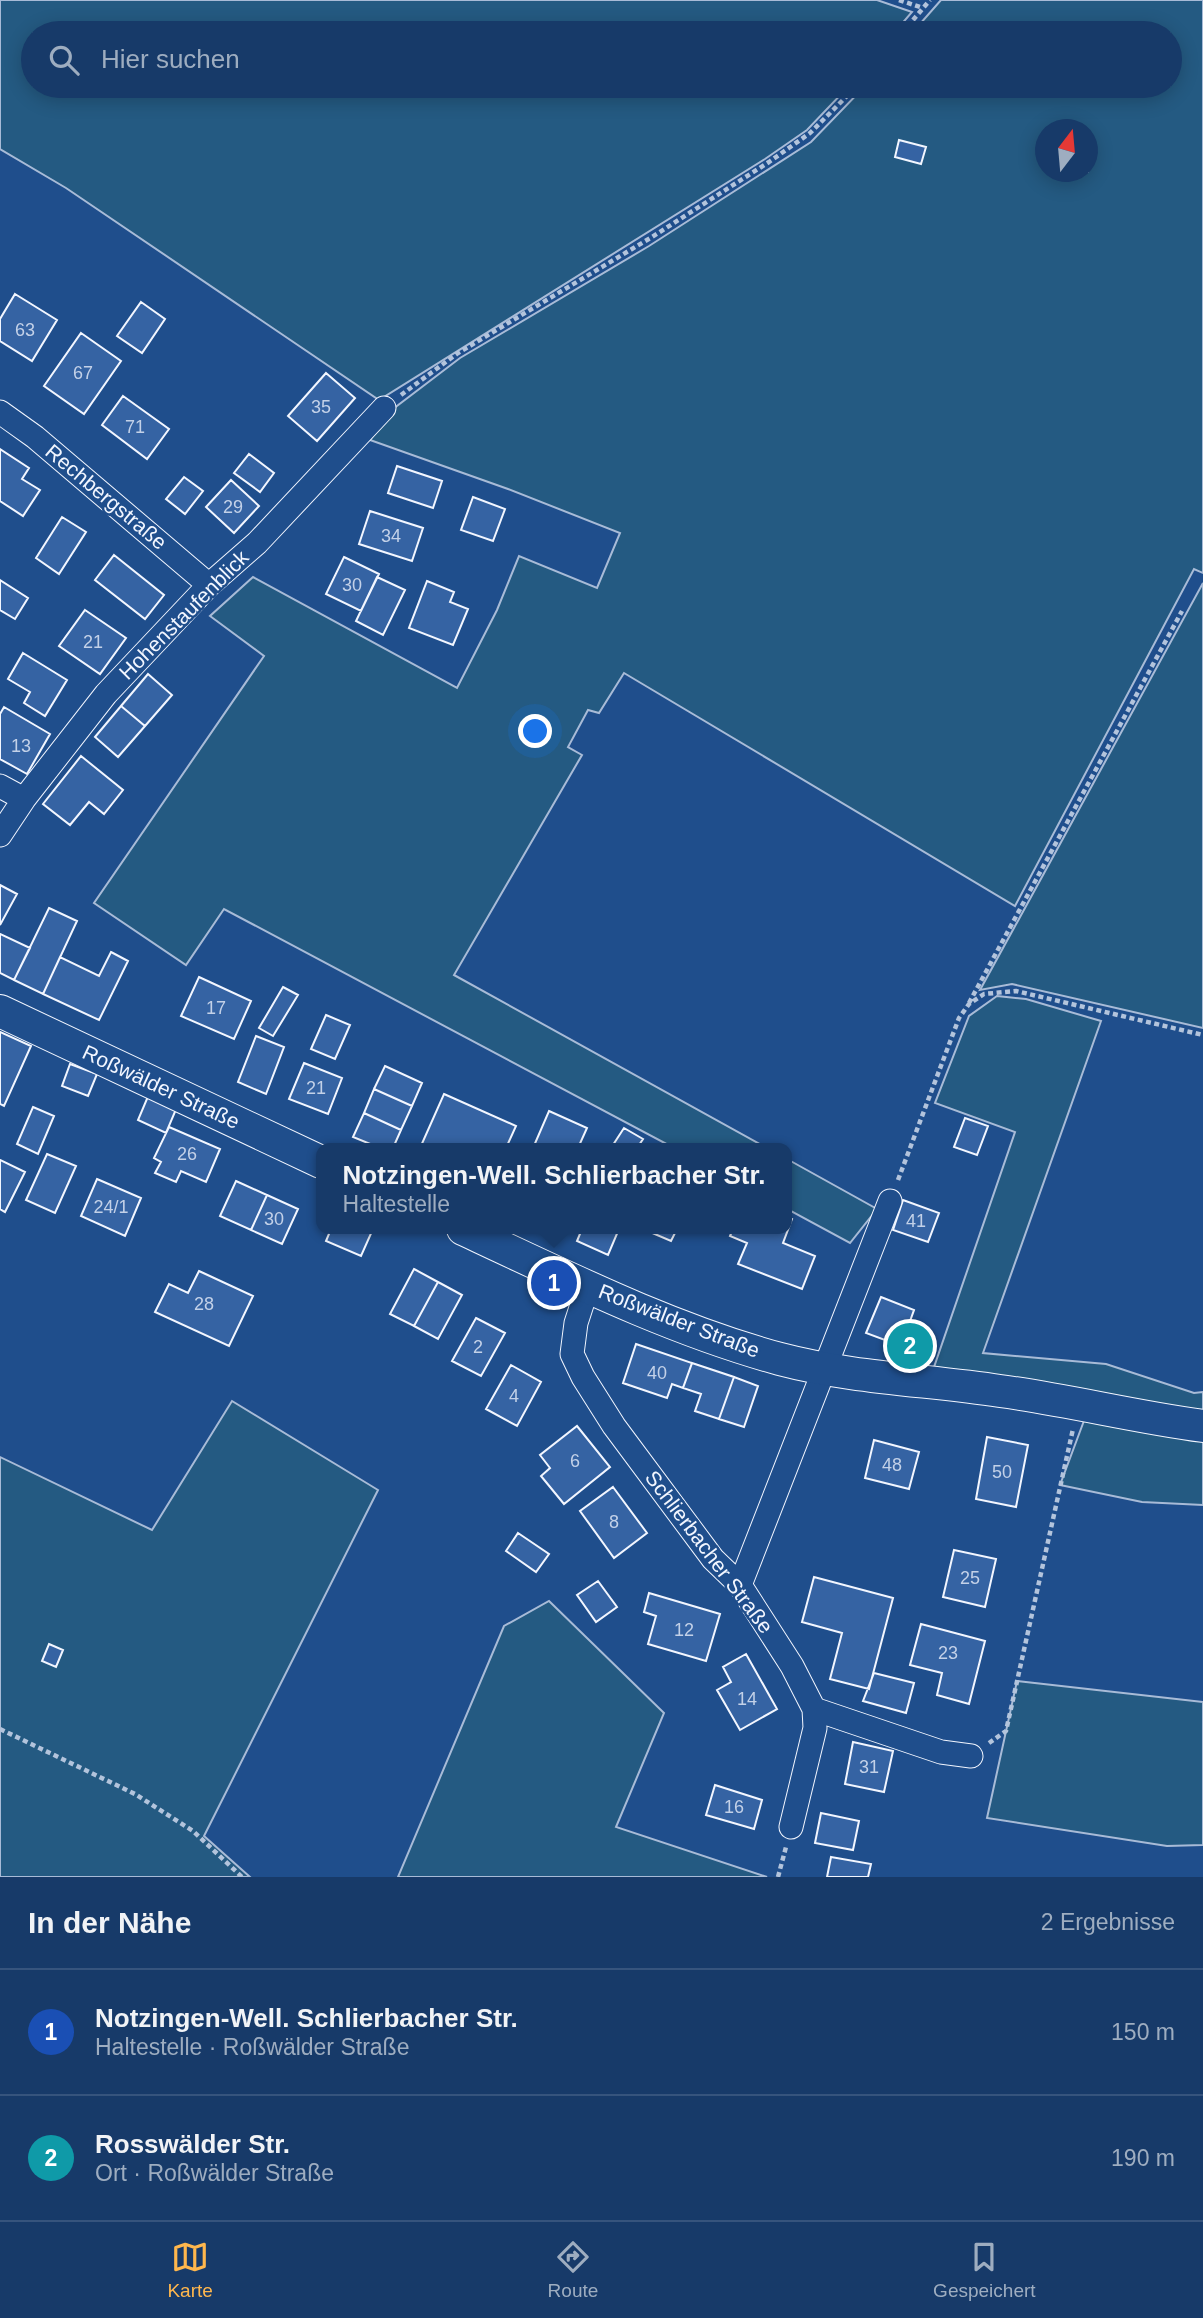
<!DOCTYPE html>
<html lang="de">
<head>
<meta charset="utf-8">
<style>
  body { margin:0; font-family:Arial,sans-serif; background:#244571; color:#f1f3f6 }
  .compass { position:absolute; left:1035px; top:119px; width:63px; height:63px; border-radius:50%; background:#173a69; box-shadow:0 4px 18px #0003; rotate:16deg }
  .you { position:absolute; left:536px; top:732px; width:24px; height:24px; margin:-18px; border:5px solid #fff; border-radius:50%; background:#1a73e8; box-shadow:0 0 0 10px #1a73e833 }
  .badge { display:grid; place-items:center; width:46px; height:46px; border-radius:50%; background:#ffb74d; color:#fff; font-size:23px; font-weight:700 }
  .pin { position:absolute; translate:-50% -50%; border:4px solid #fff; box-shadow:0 2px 7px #0006 }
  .popup { position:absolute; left:316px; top:1143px; width:476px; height:91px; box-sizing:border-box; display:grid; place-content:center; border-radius:14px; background:#173a69; filter:drop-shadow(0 2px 5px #0005); font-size:23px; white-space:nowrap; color:#9eadc0 }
  .popup b { font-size:26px; color:#f1f3f6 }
  .popup::after { content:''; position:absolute; left:50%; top:100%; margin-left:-14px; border:14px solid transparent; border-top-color:#173a69 }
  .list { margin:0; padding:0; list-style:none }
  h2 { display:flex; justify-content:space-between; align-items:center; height:91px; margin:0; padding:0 28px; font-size:30px }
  h2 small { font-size:23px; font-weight:400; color:#9eadc0 }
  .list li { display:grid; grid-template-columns:46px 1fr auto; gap:21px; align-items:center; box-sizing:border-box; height:126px; padding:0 28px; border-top:2px solid #36547d }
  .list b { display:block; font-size:26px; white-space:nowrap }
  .list p { margin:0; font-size:23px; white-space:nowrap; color:#9eadc0 }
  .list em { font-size:23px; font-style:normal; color:#9eadc0 }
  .icon { flex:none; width:38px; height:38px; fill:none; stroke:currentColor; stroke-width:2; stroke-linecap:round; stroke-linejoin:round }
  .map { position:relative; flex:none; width:1203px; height:1877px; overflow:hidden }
  .search { position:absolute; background:#173a69; box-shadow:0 4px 18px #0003; left:21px; right:21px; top:21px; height:77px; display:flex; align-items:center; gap:18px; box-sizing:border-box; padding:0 24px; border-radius:38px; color:#9eadc0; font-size:26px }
  .sheet { height:343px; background:#173a69 }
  nav { display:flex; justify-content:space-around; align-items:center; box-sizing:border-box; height:98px; border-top:2px solid #36547d; background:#173a69; font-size:19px; color:#9eadc0 }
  nav a { display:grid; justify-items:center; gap:4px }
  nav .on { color:#ffb74d }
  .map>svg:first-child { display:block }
  .green { fill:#245a82; stroke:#a8bbd7; stroke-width:2; fill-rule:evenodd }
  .building { fill:#3563a3; stroke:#f2f6ff; stroke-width:2 }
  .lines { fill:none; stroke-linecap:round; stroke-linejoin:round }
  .street-casing { stroke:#f2f6ff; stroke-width:25 }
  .secondary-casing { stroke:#f2f6ff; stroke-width:34 }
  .path { stroke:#b3c4dc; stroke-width:4.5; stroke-dasharray:5 3.5; stroke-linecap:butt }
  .street { stroke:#1f4e8c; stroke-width:23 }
  .secondary { stroke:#1f4e8c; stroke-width:32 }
  .labels { text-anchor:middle; stroke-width:5; stroke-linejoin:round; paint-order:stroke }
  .number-label { font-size:18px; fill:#c3d1e8 }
  .street-label { font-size:21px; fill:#f2f6ff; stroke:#1f4e8c }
</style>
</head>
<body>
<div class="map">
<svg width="1203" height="1877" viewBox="0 0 1203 1877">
  <rect width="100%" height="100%" fill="#1f4e8c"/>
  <path class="green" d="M0,0H877L912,12L894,33H33V86H849L807,130L765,159L379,400L66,188L0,149Z
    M941,0H1203V573L1194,569L1015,906L624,673L599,713L588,710L568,747L582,755L454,975L767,1148H674L224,909L186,965L94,903L264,656L210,616L253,577L457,688L497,610L519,556L597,588L620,533L508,489L370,440L393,409L460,358L649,246L811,142L865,86H1170V33H912ZM1046,130H1088V172H1046Z
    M1203,583V1028L1012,984L980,990Z
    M997,996L1026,999L1101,1021L983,1353L1106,1364L1194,1393L1203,1392V1414L933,1370L1015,1132L935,1103L969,1016Z
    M787,1159L877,1209L850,1243L787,1209Z
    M232,1401L378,1490L204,1836L250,1877H0V1457L152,1530Z
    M1085,1418L1203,1437V1505L1142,1502L1060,1485Z
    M549,1601L664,1713L616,1827L767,1877H398L504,1626Z
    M1017,1681L1203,1702V1845L1167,1846L987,1818Z"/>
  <path class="building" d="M899,140L926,147L921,164L895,157Z
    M15,294L57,320L32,361L0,341V319Z
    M141,302L165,319L142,353L117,336Z
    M81,333L121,361L84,414L44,386Z
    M326,373L355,398L317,441L288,416Z
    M123,396L169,429L147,459L102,425Z
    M0,449L29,468L22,479L40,490L23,516L0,501Z
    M249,454L274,473L260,492L234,473Z
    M397,466L442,481L433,508L388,493Z
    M184,477L203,491L185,514L166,499Z
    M231,480L259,506L234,533L206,507Z
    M473,497L505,509L493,541L461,530Z
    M370,511L423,528L412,561L359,544Z
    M62,517L86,532L59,574L36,558Z
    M114,555L164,595L145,619L95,580Z
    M344,557L379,574L361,611L326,594Z
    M377,577L405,590L383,635L356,621Z
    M0,580L28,598L15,619L0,610Z
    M427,581L454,592L450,602L468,609L453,645L409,628Z
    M85,610L126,638L100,674L59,646Z
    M23,653L67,680L45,716L24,703L30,692L8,679Z
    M148,674L172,695L145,726L121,706Z
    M121,706L145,726L118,757L95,737Z
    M4,707L50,734L27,774L0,759V714Z
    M81,756L123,790L104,814L89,802L70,825L43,804Z
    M0,885L17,894L0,925Z
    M49,908L77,921L43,994L14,980Z
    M0,934L30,948L14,980L0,973Z
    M111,952L128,961L99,1020L43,994L60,957L99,976Z
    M199,977L251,1001L234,1039L181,1016Z
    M283,987L298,995L273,1036L259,1028Z
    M326,1015L350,1025L335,1059L311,1049Z
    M0,1032L31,1046L4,1106L0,1104Z
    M256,1036L284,1047L266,1094L238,1082Z
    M304,1063L342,1078L328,1114L289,1099Z
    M70,1064L97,1074L88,1096L62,1086Z
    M385,1066L422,1083L412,1106L374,1089Z
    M374,1089L412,1106L401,1130L364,1113Z
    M149,1094L177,1107L166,1133L138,1120Z
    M444,1094L516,1126L506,1148H420Z
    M33,1107L54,1116L38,1154L17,1144Z
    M549,1111L587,1128L578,1148H533Z
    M364,1113L401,1130L393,1148H380L353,1137Z
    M965,1118L988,1126L977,1155L954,1147Z
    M169,1127L220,1149L206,1182L181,1171L176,1182L155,1173L161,1162L154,1158Z
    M624,1128L643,1139L637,1148H611Z
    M47,1154L76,1166L55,1213L26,1200Z
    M0,1160L25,1172L5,1212L0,1209Z
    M97,1179L141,1198L125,1236L81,1216Z
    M236,1181L267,1195L251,1230L220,1216Z
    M267,1195L298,1209L282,1244L251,1230Z
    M903,1200L939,1213L928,1242L893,1230Z
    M787,1217L792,1219L783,1243L815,1256L802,1289L738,1264L747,1243L730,1236L733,1229H787Z
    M331,1229H373L361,1256L326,1241Z
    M582,1229H619L608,1255L577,1241Z
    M643,1229H677L671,1241Z
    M414,1269L438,1282L414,1326L390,1314Z
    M199,1271L253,1296L229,1346L155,1312L169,1284L188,1293Z
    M438,1282L462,1295L438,1339L414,1326Z
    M881,1297L914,1310L901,1346L866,1333Z
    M476,1318L505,1333L481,1376L452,1361Z
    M636,1344L692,1363L683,1388L672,1384L667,1398L623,1383Z
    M692,1363L734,1377L719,1419L695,1411L701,1394L683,1388Z
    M511,1365L541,1382L517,1426L486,1409Z
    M734,1377L758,1386L744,1427L719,1419Z
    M577,1426L610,1467L564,1504L541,1476L550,1468L540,1455Z
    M987,1437L1028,1445L1016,1507L976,1499Z
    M874,1440L919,1452L909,1489L865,1478Z
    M613,1487L647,1533L614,1558L580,1511Z
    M518,1533L549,1554L536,1572L506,1551Z
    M954,1550L996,1559L985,1607L943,1597Z
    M814,1577L893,1598L869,1689L830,1679L842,1633L802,1622Z
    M598,1581L617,1607L596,1622L577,1595Z
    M649,1593L720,1614L706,1661L648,1644L656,1616L644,1612Z
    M921,1624L985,1641L969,1704L937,1695L942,1673L910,1665Z
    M49,1644L63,1650L56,1667L42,1661Z
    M746,1654L777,1709L740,1730L717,1690L731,1682L723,1667Z
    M874,1673L914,1683L906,1713L863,1701Z
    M853,1742L893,1751L884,1792L845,1784Z
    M715,1785L762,1800L754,1829L706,1815Z
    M821,1813L859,1821L853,1850L815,1843Z
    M831,1857L871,1864L868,1877H827Z"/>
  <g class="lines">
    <defs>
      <path id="street" d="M0,412L35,437L209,585
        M0,786L24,799
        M0,835L24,799L106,694L209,585L257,543L384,408
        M588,1286L576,1323L572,1354L583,1377L614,1426L713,1559L740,1585L792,1666L814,1709L815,1728L791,1827
        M740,1585L890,1201
        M814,1709L941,1752L971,1756"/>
      <path id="secondary" d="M0,1011L321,1162
        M463,1229C566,1277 670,1329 780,1359C852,1378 927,1380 1000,1391C1068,1400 1135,1417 1203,1426"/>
    </defs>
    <use href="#street" class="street-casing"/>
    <use href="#secondary" class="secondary-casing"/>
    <path class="path" d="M899,0L923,8
      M902,33L930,0
      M401,395L458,353L652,237L769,162L810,133L857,86
      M969,1003L1182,611
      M898,1180L959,1018L969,1004L984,994L1016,991L1203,1035
      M0,1729L135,1794L193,1831L242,1877
      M989,1743L1006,1731L1073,1429
      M778,1877L786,1847"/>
    <use href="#street" class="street"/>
    <use href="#secondary" class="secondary"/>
  </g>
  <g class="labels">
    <g class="number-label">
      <text x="25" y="336">63</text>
      <text x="83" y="379">67</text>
      <text x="321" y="413">35</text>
      <text x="135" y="433">71</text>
      <text x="233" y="513">29</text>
      <text x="391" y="542">34</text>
      <text x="352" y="591">30</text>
      <text x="93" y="648">21</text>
      <text x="21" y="752">13</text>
      <text x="216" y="1014">17</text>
      <text x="316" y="1094">21</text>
      <text x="187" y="1160">26</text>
      <text x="111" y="1213">24/1</text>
      <text x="274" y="1225">30</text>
      <text x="916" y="1227">41</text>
      <text x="204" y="1310">28</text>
      <text x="478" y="1353">2</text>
      <text x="657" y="1379">40</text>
      <text x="514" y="1402">4</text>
      <text x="575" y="1467">6</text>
      <text x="892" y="1471">48</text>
      <text x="1002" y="1478">50</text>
      <text x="614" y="1528">8</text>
      <text x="970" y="1584">25</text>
      <text x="684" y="1636">12</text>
      <text x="948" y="1659">23</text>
      <text x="747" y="1705">14</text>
      <text x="869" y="1773">31</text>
      <text x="734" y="1813">16</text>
    </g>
    <g class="street-label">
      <text transform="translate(106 497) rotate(40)" y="7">Rechbergstraße</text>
      <text transform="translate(184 615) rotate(-45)" y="7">Hohenstaufenblick</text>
      <text transform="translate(161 1087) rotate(25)" y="7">Roßwälder Straße</text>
      <text transform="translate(679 1321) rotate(21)" y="7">Roßwälder Straße</text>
      <text transform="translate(709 1552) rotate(53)" y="7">Schlierbacher Straße</text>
    </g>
  </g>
</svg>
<svg class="compass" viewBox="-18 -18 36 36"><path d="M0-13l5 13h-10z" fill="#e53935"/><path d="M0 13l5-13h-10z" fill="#9eadc0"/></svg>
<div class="you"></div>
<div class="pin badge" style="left:554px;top:1283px;background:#1a4fb4">1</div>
<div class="popup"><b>Notzingen-Well. Schlierbacher Str.</b>Haltestelle</div>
<div class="pin badge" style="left:910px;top:1346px;background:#0f9aa8">2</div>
<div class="search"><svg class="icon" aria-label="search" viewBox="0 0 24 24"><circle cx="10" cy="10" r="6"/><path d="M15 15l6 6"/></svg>Hier suchen</div>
</div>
<section class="sheet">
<h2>In der Nähe<small>2 Ergebnisse</small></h2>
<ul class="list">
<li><span class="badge" style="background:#1a4fb4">1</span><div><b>Notzingen-Well. Schlierbacher Str.</b><p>Haltestelle · Roßwälder Straße</p></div><em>150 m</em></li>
<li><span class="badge" style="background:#0f9aa8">2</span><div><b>Rosswälder Str.</b><p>Ort · Roßwälder Straße</p></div><em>190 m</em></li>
</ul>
</section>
<nav>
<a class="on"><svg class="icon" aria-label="map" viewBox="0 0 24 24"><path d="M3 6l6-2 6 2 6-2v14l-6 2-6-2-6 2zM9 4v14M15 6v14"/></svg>Karte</a>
<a><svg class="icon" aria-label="directions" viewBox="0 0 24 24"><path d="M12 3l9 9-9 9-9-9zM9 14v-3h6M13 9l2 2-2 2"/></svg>Route</a>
<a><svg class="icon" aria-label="saved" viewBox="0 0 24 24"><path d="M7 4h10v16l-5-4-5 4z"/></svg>Gespeichert</a>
</nav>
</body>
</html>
